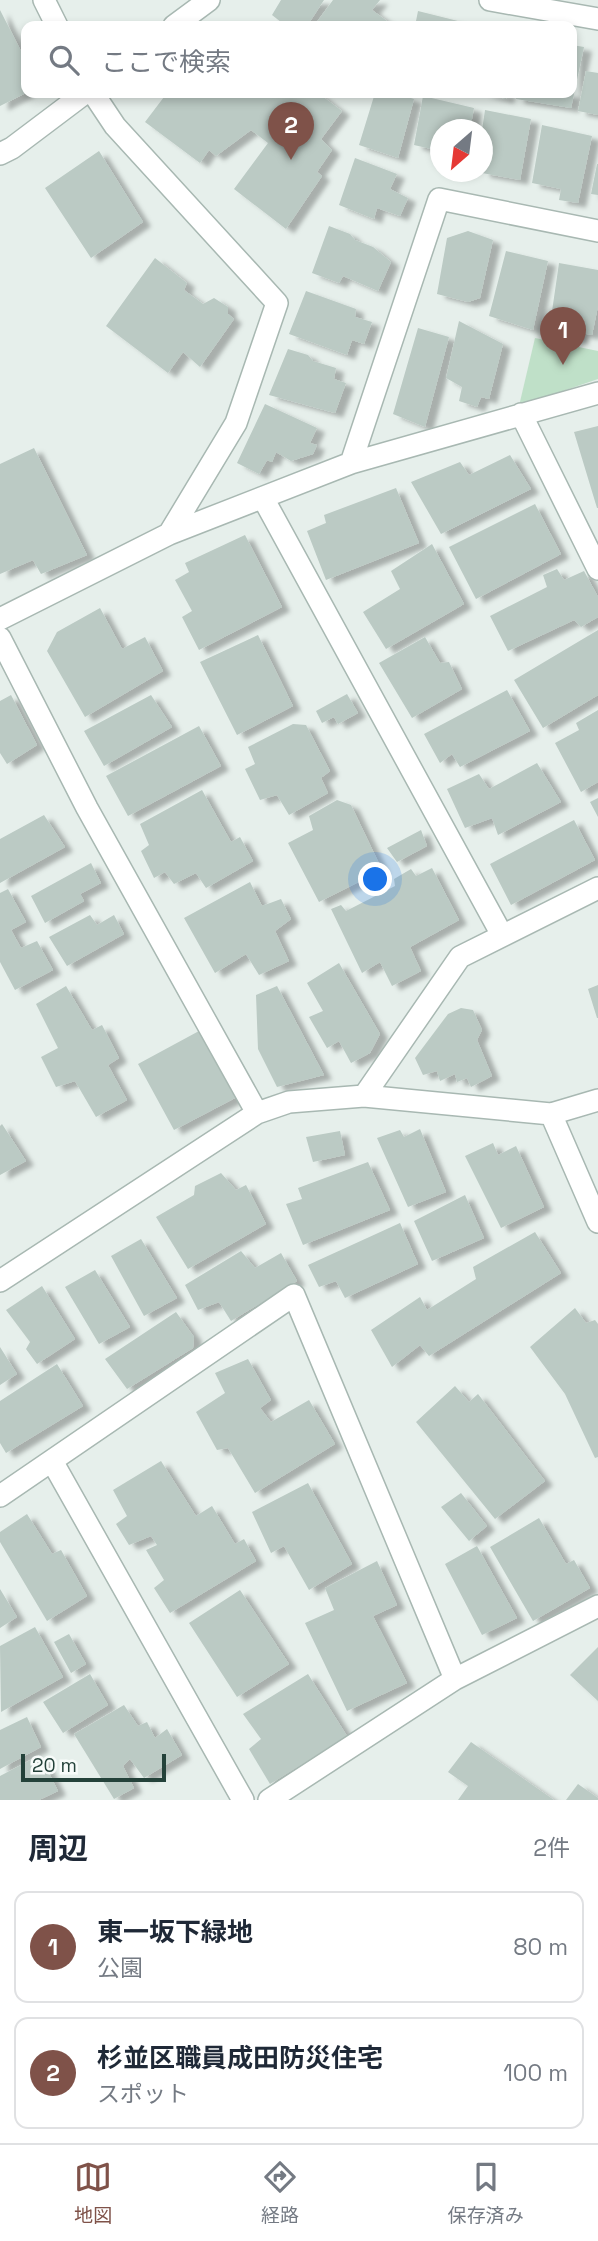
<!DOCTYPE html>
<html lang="ja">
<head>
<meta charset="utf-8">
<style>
  body { margin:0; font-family:"Space Grotesk","Noto Sans JP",sans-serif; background:#f2f2f3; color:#1f2937 }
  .compass { position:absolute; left:430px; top:119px; width:63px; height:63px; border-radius:50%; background:#fff; box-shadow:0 4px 10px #0003; rotate:208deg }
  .scale { position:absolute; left:21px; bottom:18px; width:145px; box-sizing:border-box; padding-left:7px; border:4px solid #24423a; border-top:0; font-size:19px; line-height:24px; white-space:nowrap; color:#24423a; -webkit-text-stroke:5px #f7fbf9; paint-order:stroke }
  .you { position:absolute; left:376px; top:880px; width:24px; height:24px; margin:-18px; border:5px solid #fff; border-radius:50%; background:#1a73e8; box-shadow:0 0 0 10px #1a73e833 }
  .badge { display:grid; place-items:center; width:46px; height:46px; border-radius:50%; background:#7f5249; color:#fff; font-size:23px; font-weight:700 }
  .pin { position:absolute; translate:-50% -58px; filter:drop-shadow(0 2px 4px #0008) }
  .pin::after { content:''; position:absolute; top:37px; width:24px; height:21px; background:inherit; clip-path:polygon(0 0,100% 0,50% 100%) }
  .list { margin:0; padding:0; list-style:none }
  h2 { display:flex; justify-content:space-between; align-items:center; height:91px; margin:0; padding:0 28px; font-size:30px }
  h2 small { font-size:23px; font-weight:400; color:#747a83 }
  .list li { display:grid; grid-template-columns:46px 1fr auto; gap:21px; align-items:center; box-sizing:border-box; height:112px; margin:0 14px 14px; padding:0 14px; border:2px solid #e0e1e3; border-radius:14px }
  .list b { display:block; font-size:26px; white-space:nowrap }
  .list p { margin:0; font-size:23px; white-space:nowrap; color:#747a83 }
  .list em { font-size:23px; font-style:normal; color:#747a83 }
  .icon { flex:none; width:38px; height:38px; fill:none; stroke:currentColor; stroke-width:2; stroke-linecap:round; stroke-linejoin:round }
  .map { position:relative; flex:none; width:598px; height:1800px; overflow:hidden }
  .search { position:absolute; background:#fff; box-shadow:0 4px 10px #0003; left:21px; right:21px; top:21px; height:77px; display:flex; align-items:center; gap:18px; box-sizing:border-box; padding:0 24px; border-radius:14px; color:#747a83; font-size:26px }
  .sheet { height:343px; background:#fff }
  nav { display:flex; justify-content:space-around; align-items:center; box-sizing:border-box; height:98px; border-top:2px solid #e0e1e3; background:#fff; font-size:19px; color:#747a83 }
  nav a { display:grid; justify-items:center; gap:4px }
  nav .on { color:#7f5249 }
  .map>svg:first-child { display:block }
  .green { fill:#bfe0c8 }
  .building { fill:#bbcac4; filter:url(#shadow) }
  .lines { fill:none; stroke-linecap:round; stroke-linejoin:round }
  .minor-casing { stroke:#a8b8b2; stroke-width:24 }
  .minor { stroke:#fff; stroke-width:21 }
</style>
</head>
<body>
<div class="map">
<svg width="598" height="1800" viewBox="0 0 598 1800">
  <defs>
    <filter id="shadow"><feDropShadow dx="8" dy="4.5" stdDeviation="2" flood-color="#0004"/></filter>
  </defs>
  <rect width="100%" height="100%" fill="#e6efeb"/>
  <path class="green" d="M535,338L598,351V379L519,406Z"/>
  <path class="building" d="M281,0H324L307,26H286L272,15Z
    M333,0H380L372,10L387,21L383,26H314Z
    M0,10L26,61V93L0,106Z
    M418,11L458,21L457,26H415Z
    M572,45L584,47L571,108L516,99L517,93H572Z
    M586,71L598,73V115L578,111Z
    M167,93H318L342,111L321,139L332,150L317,172L322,176L286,229L234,189L268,143L251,130L216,156L209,150L200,163L145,122Z
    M375,93H395L414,99L398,158L359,145Z
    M481,93H507L506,99Z
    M423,96L474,108L470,130H440V151L414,145Z
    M485,110L531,119L520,180L482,173V130Z
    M542,125L592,136L578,203L559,200L561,189L532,183Z
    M99,151L143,222L91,258L45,188Z
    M355,158L397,174L390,189L408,198L400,216L377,208L374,219L339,205Z
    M597,164H598V195L591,194Z
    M329,226L350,234L355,240L373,247L391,262L378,291L343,276L339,283L312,273Z
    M468,231L493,240L480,298L468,302L437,294L447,238Z
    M506,251L548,261L533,330L489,316Z
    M155,258L187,283L184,290L203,304L214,298L228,307V314L234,319L200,367L183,352L168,373L106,326Z
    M559,263L598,270V306L592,335L581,333L580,340L549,332Z
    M306,291L356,309L355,317L372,322L364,344L352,340L347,355L289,334Z
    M459,321L503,344L489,399L481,397L477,407L459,401L462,387L446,378Z
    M418,328L449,337L425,427L393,414Z
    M288,349L308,355L313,361L336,368L334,379L346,383L335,413L269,395Z
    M265,404L317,428L310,443L317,445L313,454L291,461L276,452L272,462L267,460L259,474L237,463Z
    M598,426V508H597L574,432Z
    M34,448L87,555L41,574L33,560L0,574V464Z
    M510,455L531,489L441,534L411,482L460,462L469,475Z
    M396,488L419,543L326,580L307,531L326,523L324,515Z
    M535,504L561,554L476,599L449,547Z
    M245,535L282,607L199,650L182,617L192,611L175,580L189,572L185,563Z
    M432,544L464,604L386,649L363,612L400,589L391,571Z
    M557,569L564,580L584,571L598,597V617L581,627L574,620L508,651L490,616L547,587L543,575Z
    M100,608L122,649L145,637L163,671L85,717L47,651L57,632Z
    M598,630V695L543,728L514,680Z
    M258,635L293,706L237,735L200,662Z
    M425,637L440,663L449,662L462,689L412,718L379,663Z
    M507,690L530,731L460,767L452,754L440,763L424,734Z
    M347,694L358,713L338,724L334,717L322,723L316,711Z
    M11,695L37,745L7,764L0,753V701Z
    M151,695L172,727L104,766L84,731Z
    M598,710V782L581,792L555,743L579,730L576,723Z
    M293,724L306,725L330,771L321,778L328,793L289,815L277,795L260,800L245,769L255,764L248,747Z
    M199,726L221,766L128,816L106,776Z
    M537,763L561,802L498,835L492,818L465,828L447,789L479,774L489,789Z
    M202,790L231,842L240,837L253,861L206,888L196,873L174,884L165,872L154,878L141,851L149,845L140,824Z
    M598,798V817L590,802Z
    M337,800L351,805L382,870L319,902L288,843L313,830L309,816Z
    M44,815L65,847L0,883V839Z
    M574,820L595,860L511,905L490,864Z
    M421,830L427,846L397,862L387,848Z
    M91,863L101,883L80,894L84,901L45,923L31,896Z
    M432,868L459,920L410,947L421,971L392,986L380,962L362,973L331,909L341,905L346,911L395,886L394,879L411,869L416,876Z
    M250,882L262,906L281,899L291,919L275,931L289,961L259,975L246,954L215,973L184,918Z
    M8,889L26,922L11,930L21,948L37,941L53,970L15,990L0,962V893Z
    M90,915L97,925L114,915L124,934L67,966L49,937Z
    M339,963L380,1034L370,1053L351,1063L339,1041L327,1048L309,1017L323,1011L307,983Z
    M598,985V1018H597L588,989Z
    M66,986L92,1030L102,1025L119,1058L108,1065L127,1100L96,1117L75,1081L56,1087L41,1057L58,1048L36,1004Z
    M277,986L324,1075L277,1087L258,1049L256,995Z
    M461,1008L473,1010L482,1030L477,1040L492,1076L471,1087L467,1078L457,1082L455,1074L440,1081L437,1071L423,1075L415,1058L448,1014Z
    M199,1031L235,1098L174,1130L138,1064Z
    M2,1124L26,1161L0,1175V1126Z
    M420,1129L446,1192L408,1207L377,1138L400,1130L404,1137Z
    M340,1131L345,1155L313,1162L306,1137Z
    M493,1143L498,1155L516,1146L544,1207L501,1228L465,1156Z
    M368,1162L390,1210L303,1245L286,1204L302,1199L298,1188Z
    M221,1173L236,1190L246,1185L266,1224L188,1269L156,1217L194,1195L195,1186Z
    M465,1195L484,1238L432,1261L414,1221Z
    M400,1223L418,1264L345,1298L336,1281L319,1287L308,1265Z
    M535,1232L561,1273L429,1356L420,1345L392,1367L371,1330L420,1297L427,1310L476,1279L473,1267Z
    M141,1239L177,1298L144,1316L111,1256Z
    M241,1251L255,1268L281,1253L297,1281L231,1321L219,1302L198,1310L185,1285Z
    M95,1270L130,1327L99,1344L65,1287Z
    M42,1286L75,1339L37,1364L26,1349L30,1342L6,1310Z
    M575,1308L586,1323L595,1320L598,1324V1457L595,1458L565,1394L530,1347Z
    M176,1312L194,1337L193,1348L127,1389L105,1359Z
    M0,1347L17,1374L0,1385Z
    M248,1359L271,1400L260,1408L271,1422L309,1400L335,1444L255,1493L228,1448L217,1450L196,1412L225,1393L215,1373Z
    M57,1364L83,1406L6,1453L0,1443V1401Z
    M455,1386L469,1402L478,1394L545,1481L495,1519L416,1422Z
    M161,1461L196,1516L212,1506L235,1544L244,1539L256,1561L170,1613L154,1588L164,1580L146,1550L157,1545L151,1536L129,1545L116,1524L127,1516L113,1490Z
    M308,1483L352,1564L309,1590L284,1546L271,1553L252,1512Z
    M461,1493L487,1526L469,1541L441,1507Z
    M27,1514L52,1554L61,1550L87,1596L47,1621L0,1542V1532Z
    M539,1518L566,1564L574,1560L590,1588L533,1621L490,1547Z
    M477,1546L517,1618L482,1635L445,1564Z
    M377,1561L397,1605L373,1616L407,1683L347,1711L305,1623L334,1610L325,1588Z
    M0,1589L17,1617L0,1628Z
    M240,1590L289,1664L237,1697L189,1623Z
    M35,1627L63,1677L1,1712L0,1646Z
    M69,1634L86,1664L71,1673L54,1642Z
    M598,1647V1701L570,1675Z
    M90,1674L108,1705L63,1733L43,1702Z
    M308,1674L347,1736L270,1784L249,1749L261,1739L243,1714Z
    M124,1705L138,1726L147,1722L155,1738L167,1729L182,1755L144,1778L130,1759L123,1766L134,1788L114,1799L74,1734Z
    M27,1717L41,1747L0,1769V1730Z
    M471,1742L554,1800H458L468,1786L448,1772Z
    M40,1755L58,1791L39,1800H0V1776Z
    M578,1784L598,1798V1800H566Z"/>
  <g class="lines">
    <defs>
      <path id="minor" d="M44,0L57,26
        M490,0L598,19
        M174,26L209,0
        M93,93L115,126L277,303L236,423L169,534
        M0,154L12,148L85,93
        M521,414L598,569
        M351,463L439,199L598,231
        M263,498L502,935
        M0,619L169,534L351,463L598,393
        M0,638L87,808L257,1113
        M364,1096L460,957L598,888
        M598,1100L551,1114L598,1222
        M0,1281L257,1113L289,1102L364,1096L551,1114
        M52,1461L243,1800
        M0,1496L294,1295L455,1679
        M269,1800L455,1679L598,1606"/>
    </defs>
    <use href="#minor" class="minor-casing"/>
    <use href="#minor" class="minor"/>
  </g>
</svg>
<svg class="compass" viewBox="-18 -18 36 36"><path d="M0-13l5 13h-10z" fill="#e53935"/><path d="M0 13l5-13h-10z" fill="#747a83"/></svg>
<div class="scale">20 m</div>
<div class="you"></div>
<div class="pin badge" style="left:563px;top:365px">1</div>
<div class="pin badge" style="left:291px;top:160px">2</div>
<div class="search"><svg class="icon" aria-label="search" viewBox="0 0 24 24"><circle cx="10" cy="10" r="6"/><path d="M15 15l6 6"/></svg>ここで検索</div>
</div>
<section class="sheet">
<h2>周辺<small>2件</small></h2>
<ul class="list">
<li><span class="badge">1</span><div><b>東一坂下緑地</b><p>公園</p></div><em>80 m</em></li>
<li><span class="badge">2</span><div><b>杉並区職員成田防災住宅</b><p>スポット</p></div><em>100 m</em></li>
</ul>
</section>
<nav>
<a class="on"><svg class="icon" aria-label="map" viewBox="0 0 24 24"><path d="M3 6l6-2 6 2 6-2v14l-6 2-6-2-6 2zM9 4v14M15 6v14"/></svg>地図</a>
<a><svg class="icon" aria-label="directions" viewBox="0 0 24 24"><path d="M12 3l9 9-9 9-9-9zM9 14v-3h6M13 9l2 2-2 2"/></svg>経路</a>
<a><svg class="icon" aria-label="saved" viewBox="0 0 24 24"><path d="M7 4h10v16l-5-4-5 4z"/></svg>保存済み</a>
</nav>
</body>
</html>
